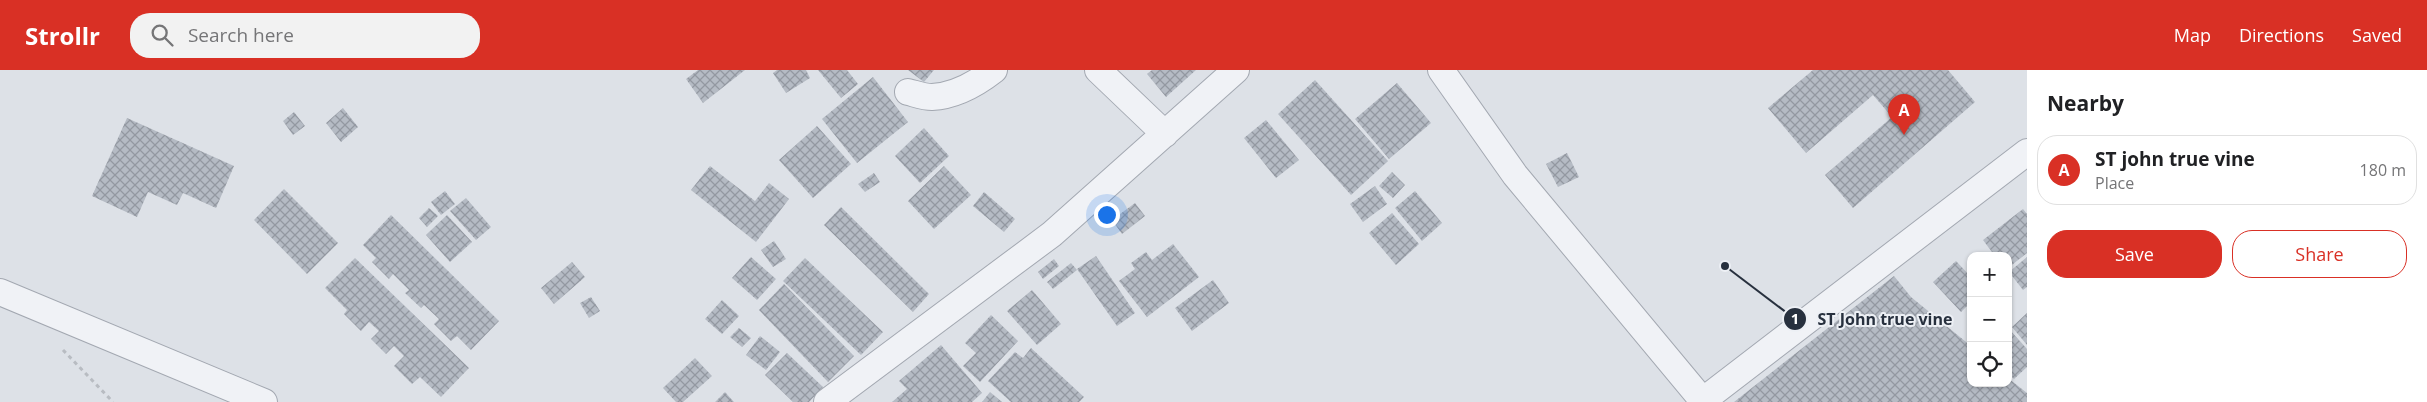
<!DOCTYPE html>
<html lang="en">
<head>
<meta charset="utf-8">
<style>
  body { margin:0; font-family:"Open Sans",sans-serif; background:#f2f2f2; color:#202124 }
  .controls { position:absolute; right:15px; bottom:15px; display:grid; overflow:hidden; border-radius:10px; box-shadow:0 1px 4px #0004 }
  .controls button { width:45px; height:45px; display:grid; place-items:center; padding:0; border:0; border-bottom:1px solid #e0e0e0; background:#fff; color:#202124; font:25px sans-serif }
  .you { position:absolute; left:1106px; top:144px; width:18px; height:18px; margin:-12px; border:4px solid #fff; border-radius:50%; background:#1a73e8; box-shadow:0 0 0 8px #1a73e833 }
  .badge { display:grid; place-items:center; width:32px; height:32px; border-radius:50%; background:#d93025; color:#fff; font-size:16px; font-weight:700 }
  .pin { position:absolute; translate:-50% -41px; filter:drop-shadow(0 1px 2px #0008) }
  .pin::after { content:''; position:absolute; top:26px; width:18px; height:15px; background:inherit; clip-path:polygon(0 0,100% 0,50% 100%) }
  .list { margin:0; padding:0; list-style:none }
  h2 { display:flex; justify-content:space-between; align-items:center; height:65px; margin:0; padding:0 20px; font-size:21px }
  h2 small { font-size:16px; font-weight:400; color:#757577 }
  .list li { display:grid; grid-template-columns:32px 1fr auto; gap:15px; align-items:center; box-sizing:border-box; height:70px; margin:0 10px 10px; padding:0 10px; border:1px solid #e0e0e0; border-radius:20px }
  .list b { display:block; font-size:19px; white-space:nowrap }
  .list p { margin:0; font-size:16px; white-space:nowrap; color:#757577 }
  .list em { font-size:16px; font-style:normal; color:#757577 }
  .actions { display:flex; gap:10px; padding:15px 20px }
  .actions a { flex:1; padding:11px 0; border:1px solid #d93025; border-radius:20px; text-align:center; font-size:18px; color:#d93025 }
  .actions .main { background:#d93025; color:#fff }
  .icon { flex:none; width:28px; height:28px; fill:none; stroke:currentColor; stroke-width:2; stroke-linecap:round; stroke-linejoin:round }
  .map { position:relative; flex:none; width:2027px; height:332px; overflow:hidden }
  header { display:flex; align-items:center; gap:30px; box-sizing:border-box; height:70px; padding:0 25px; background:#d93025; color:#fff }
  header strong { font-size:24px }
  nav { display:flex; gap:28px; margin-inline-start:auto; font-size:18px }
  .search { width:350px; height:45px; background:#f2f2f2; display:flex; align-items:center; gap:12px; box-sizing:border-box; padding:0 18px; border-radius:20px; color:#757577; font-size:19px }
  main { display:flex }
  aside { flex:1; background:#fff }
  .map>svg:first-child { display:block }
  .building { fill:url(#building-cross-hatch) }
  .lines { fill:none; stroke-linecap:round; stroke-linejoin:round }
  .street-casing { stroke:#a3a8b1; stroke-width:28 }
  .path { stroke:#b8bcc2; stroke-width:3; stroke-dasharray:4 4; stroke-linecap:butt }
  .street { stroke:#f0f2f6; stroke-width:26 }
  .leader { fill:none; stroke:#27303e; stroke-width:2 }
  .callout-dot { fill:#27303e; stroke:#edf0f5; stroke-width:2 }
  .mark-label { font-size:15px; text-anchor:middle; font-weight:bold; fill:#fff }
  .callout-label { font-size:16px; text-anchor:middle; font-weight:bold; fill:#27303e; stroke:#edf0f5; stroke-width:4; stroke-linejoin:round; paint-order:stroke }
</style>
</head>
<body>
<header>
<strong>Strollr</strong>
<div class="search"><svg class="icon" aria-label="search" viewBox="0 0 24 24"><circle cx="10" cy="10" r="6"/><path d="M15 15l6 6"/></svg>Search here</div>
<nav><a>Map</a><a>Directions</a><a>Saved</a></nav>
</header>
<main>
<div class="map">
<svg width="2027" height="332" viewBox="0 0 2027 332">
  <defs>
    <pattern id="building-cross-hatch" width="8" height="8" patternUnits="userSpaceOnUse" patternTransform="scale(1.25)"><rect width="8" height="8" fill="#b5bbc4"/><path d="M0 0l8 8M0 8l8-8" fill="none" stroke="#9398a1"/></pattern>
  </defs>
  <rect width="100%" height="100%" fill="#dde1e7"/>
  <path class="building" d="M698,0H745L703,33L686,9Z
    M777,0H806L810,8L786,23L773,3Z
    M818,0H847L858,14L841,28Z
    M908,0H934L924,12Z
    M1152,0H1196L1166,27L1147,4Z
    M1813,0H1948L1975,32L1853,138L1825,105L1892,47L1873,25L1806,83L1768,38Z
    M873,7L908,52L857,93L822,49Z
    M1315,10L1388,91L1351,125L1278,44Z
    M1397,13L1431,53L1389,89L1355,49Z
    M343,38L358,57L341,72L326,53Z
    M294,42L305,56L293,65L283,51Z
    M127,48L234,96L216,138L183,123L177,135L148,122L137,147L92,126Z
    M1266,50L1299,90L1276,108L1244,68Z
    M817,56L851,94L813,128L779,90Z
    M924,58L949,86L920,113L895,86Z
    M1567,83L1579,107L1558,117L1546,94Z
    M710,96L755,131L769,113L789,129L756,172L691,120Z
    M944,96L971,125L934,159L908,131Z
    M1392,102L1405,115L1393,128L1379,116Z
    M874,103L880,112L865,122L858,114Z
    M1375,116L1387,134L1363,152L1350,134Z
    M284,119L338,173L307,204L254,150Z
    M445,121L455,134L441,145L431,132Z
    M1415,121L1442,153L1422,171L1395,138Z
    M984,122L1015,149L1004,162L973,136Z
    M466,128L491,157L476,170L450,141Z
    M1135,133L1145,146L1122,164L1112,150Z
    M841,137L929,224L913,242L824,155Z
    M429,138L438,146L427,157L419,148Z
    M2023,139L2027,144V183L2008,198V186H1995L1983,170Z
    M1392,143L1419,174L1396,195L1369,163Z
    M391,145L499,251L471,280L457,266L451,271L434,254L439,249L424,235L421,238L405,223L409,220L393,204L389,209L372,192L376,188L363,175Z
    M447,145L472,172L450,192L426,165Z
    M774,171L786,189L773,197L761,180Z
    M1173,174L1199,207L1147,247L1119,211L1135,199L1131,193L1146,182L1152,190Z
    M1096,186L1135,243L1117,256L1077,199Z
    M751,187L776,209L757,230L732,208Z
    M2027,187V217L2023,220L2009,202Z
    M355,188L469,298L441,327L420,307L412,314L394,296L404,286L394,276L386,284L371,269L379,261L369,252L361,261L344,244L347,240L325,218Z
    M805,188L883,262L861,285L783,211Z
    M1054,189L1059,196L1043,209L1038,202Z
    M1956,191L1971,207V232L1961,242L1933,212Z
    M572,192L585,207L554,234L541,218Z
    M1071,193L1077,200L1053,219L1047,212Z
    M1894,206L1911,227L1971,276V313H2008V308L2027,323V332H1734Z
    M1213,210L1229,233L1192,261L1175,238Z
    M784,214L854,286L828,312L759,240Z
    M1032,220L1061,254L1037,275L1007,241Z
    M591,227L600,241L589,248L580,233Z
    M722,230L739,246L722,264L705,249Z
    M2027,243V275L2012,257Z
    M991,245L1018,271L980,312L963,296L976,283L965,273Z
    M739,258L751,268L742,277L730,267Z
    M2009,259L2027,279V297L2014,309L2008,303Z
    M760,266L780,282L766,300L746,285Z
    M941,275L982,323L972,332H892L907,319L899,311Z
    M1031,278L1084,327L1079,332H1011L988,311L1015,282L1023,288Z
    M787,283L823,317L809,332H793L765,305Z
    M695,288L712,306L683,332H676L663,318Z
    M725,322L734,332H715Z
    M990,322L1002,332H982Z"/>
  <g class="lines">
    <defs>
      <path id="street" d="M1098,0L1165,64
        M1441,0L1515,105L1703,331
        M908,22C916,24 924,27 932,27C955,26 976,14 994,0
        M0,222L264,332
        M827,332L1052,164L1236,0
        M1701,332L2027,82"/>
    </defs>
    <use href="#street" class="street-casing"/>
    <path class="path" d="M63,280L113,332"/>
    <use href="#street" class="street"/>
  </g>
  <path class="leader" d="M1725 196L1795 249"/>
  <g class="callout-dot">
    <circle cx="1725" cy="196" r="5"/>
    <circle cx="1795" cy="249" r="12"/>
  </g>
  <g class="mark-label">
    <text x="1795" y="254">1</text>
  </g>
  <g class="callout-label">
    <text x="1885" y="255">ST John true vine</text>
  </g>
</svg>
<div class="controls">
<button>+</button>
<button>−</button>
<button><svg class="icon" aria-label="locate" viewBox="0 0 24 24"><circle cx="12" cy="12" r="6"/><path d="M12 2v4M12 18v4M2 12h4M18 12h4"/></svg></button>
</div>
<div class="you"></div>
<div class="pin badge" style="left:1904px;top:65px">A</div>
</div>
<aside>
<h2>Nearby<small></small></h2>
<ul class="list">
<li><span class="badge">A</span><div><b>ST john true vine</b><p>Place</p></div><em>180 m</em></li>
</ul>
<div class="actions"><a class="main">Save</a><a>Share</a></div>
</aside>
</main>
</body>
</html>
